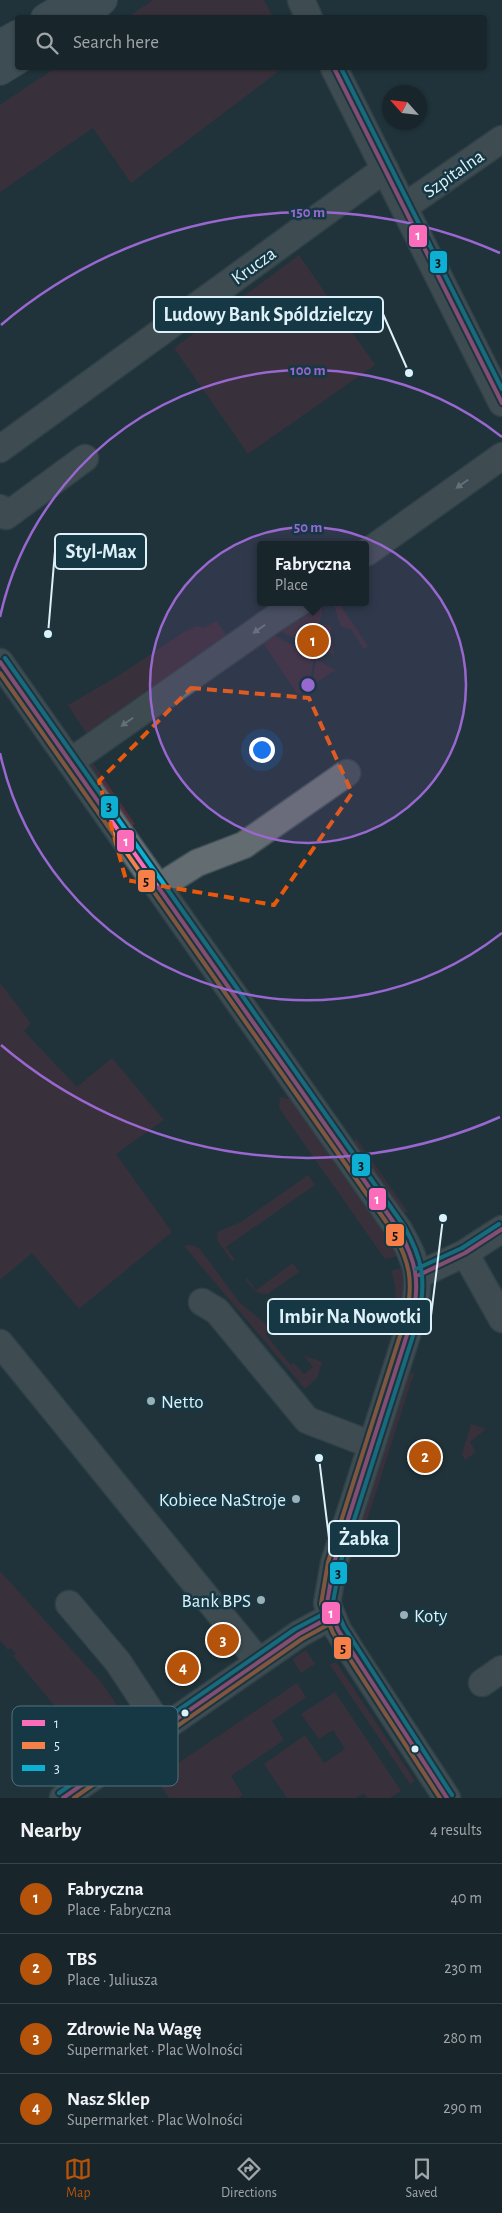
<!DOCTYPE html>
<html lang="en">
<head>
<meta charset="utf-8">
<style>
  body { margin:0; font-family:"Alegreya Sans",sans-serif; background:#212e34; color:#f1f3f6 }
  .compass { position:absolute; left:382px; top:85px; width:45px; height:45px; border-radius:50%; background:#18262c; box-shadow:0 1px 4px #0004; rotate:297deg }
  .you { position:absolute; left:261px; top:749px; width:18px; height:18px; margin:-12px; border:4px solid #fff; border-radius:50%; background:#1a73e8; box-shadow:0 0 0 8px #1a73e833 }
  .badge { display:grid; place-items:center; width:32px; height:32px; border-radius:50%; background:#b45309; color:#fff; font-size:16px; font-weight:700 }
  .pin { position:absolute; translate:-50% -50%; border:2px solid #fff; box-shadow:0 1px 5px #0006 }
  .popup { position:absolute; left:257px; top:541px; width:112px; height:65px; box-sizing:border-box; display:grid; place-content:center; border-radius:5px; background:#18262c; filter:drop-shadow(0 1px 4px #0005); font-size:16px; white-space:nowrap; color:#9fa5a9 }
  .popup b { font-size:19px; color:#f1f3f6 }
  .popup::after { content:''; position:absolute; left:50%; top:100%; margin-left:-10px; border:10px solid transparent; border-top-color:#18262c }
  .list { margin:0; padding:0; list-style:none }
  h2 { display:flex; justify-content:space-between; align-items:center; height:65px; margin:0; padding:0 20px; font-size:21px }
  h2 small { font-size:16px; font-weight:400; color:#9fa5a9 }
  .list li { display:grid; grid-template-columns:32px 1fr auto; gap:15px; align-items:center; box-sizing:border-box; height:70px; padding:0 20px; border-top:1px solid #364348 }
  .list b { display:block; font-size:19px; white-space:nowrap }
  .list p { margin:0; font-size:16px; white-space:nowrap; color:#9fa5a9 }
  .list em { font-size:16px; font-style:normal; color:#9fa5a9 }
  .icon { flex:none; width:28px; height:28px; fill:none; stroke:currentColor; stroke-width:2; stroke-linecap:round; stroke-linejoin:round }
  .map { position:relative; flex:none; width:502px; height:1798px; overflow:hidden }
  .search { position:absolute; background:#18262c; box-shadow:0 1px 4px #0004; left:15px; right:15px; top:15px; height:55px; display:flex; align-items:center; gap:12px; box-sizing:border-box; padding:0 18px; border-radius:5px; color:#9fa5a9; font-size:19px }
  .sheet { height:345px; background:#18262c }
  nav { display:flex; justify-content:space-around; align-items:center; box-sizing:border-box; height:70px; border-top:1px solid #364348; background:#18262c; font-size:14px; color:#9fa5a9 }
  nav a { display:grid; justify-items:center; gap:2px }
  nav .on { color:#b45309 }
  .map>svg:first-child { display:block }
  .green { fill:#542d3b }
  .lines { fill:none; stroke-linecap:round; stroke-linejoin:round }
  .minor-casing { stroke:#415156; stroke-width:29 }
  .major-casing { stroke:#415156; stroke-width:30 }
  .minor { stroke:#636c70; stroke-width:26 }
  .major { stroke:#606d71; stroke-width:28 }
  .bus-1-casing { stroke:#163844; stroke-width:8 }
  .bus-2-casing { stroke:#163844; stroke-width:8 }
  .bus-3-casing { stroke:#163844; stroke-width:8 }
  .bus-1 { stroke:#fb6dba; stroke-width:4 }
  .bus-2 { stroke:#f78048; stroke-width:4 }
  .bus-3 { stroke:#0dafd3; stroke-width:4 }
  .oneway { fill:#adbcc2 }
  .marked { fill:none; stroke:#e8590c; stroke-width:4; stroke-dasharray:10 6; stroke-linejoin:round }
  .ring { fill:none; stroke:#9967d0; stroke-width:2.5 }
  .poi-dot { fill:#9caeb6; stroke:#163844; stroke-width:2 }
  .bus-dot { fill:#def1f9; stroke:#163844; stroke-width:2 }
  .labels { text-anchor:middle; stroke-width:5; stroke-linejoin:round; paint-order:stroke }
  .street-label { font-size:19px; fill:#def1f9; stroke:#163844 }
  .poi-label { font-size:19px; fill:#def1f9; stroke:#163844; text-anchor:start }
  .key { fill:#163844; stroke:#52707a; stroke-width:1 }
  .key-label { font-size:14px; fill:#def1f9 }
  .centre { fill:#9967d0; stroke:#163844; stroke-width:2.5 }
  .ring-label { font-size:15px; text-anchor:middle; font-weight:bold; fill:#9967d0; stroke:#163844; stroke-width:5; stroke-linejoin:round; paint-order:stroke }
  .leader { fill:none; stroke:#def1f9; stroke-width:2 }
  .callout-dot { fill:#def1f9; stroke:#163844; stroke-width:2 }
  .callout { fill:#163844; stroke:#def1f9; stroke-width:2 }
  .callout-label { font-size:20px; text-anchor:middle; font-weight:bold; fill:#def1f9 }
  .line-badge { stroke:#163844; stroke-width:2 }
  .badge-label { font-size:14px; text-anchor:middle; font-weight:bold; fill:#fff }
  .pale-badge-label { font-size:14px; text-anchor:middle; font-weight:bold; fill:#111 }
</style>
</head>
<body>
<div class="map">
<svg width="502" height="1798" viewBox="0 0 502 1798">
  <rect width="100%" height="100%" fill="#20333a"/>
  <path class="green" d="M153,0H264L273,17H128Z
    M55,68H283L131,183L93,128L0,192V105Z
    M299,255L375,365L248,454L174,348Z
    M333,602H338L368,646L364,649L351,629L341,627Z
    M323,604L316,647L274,629L287,619L299,621Z
    M216,621L230,640L89,738L68,705L118,676L184,632L197,626L204,628Z
    M322,624L331,626L334,655L318,648Z
    M269,632L314,658L309,688L298,695L264,644L238,662L234,657Z
    M316,659L335,670L312,686Z
    M89,757L135,824L130,827L87,765Z
    M0,983L31,1023L24,1031L77,1087L112,1058L164,1120L116,1154L172,1232L79,1309L32,1253L0,1280Z
    M280,1097L291,1099L383,1227L398,1256L385,1259L279,1108Z
    M356,1138L408,1212H401L353,1143Z
    M308,1175L315,1185L226,1247L235,1260L232,1261L218,1242L217,1232L241,1222Z
    M192,1245L200,1249L240,1303L265,1323L267,1327L266,1335L291,1365L294,1363L304,1374L313,1367L303,1355L322,1362L317,1378L305,1389L184,1246Z
    M293,1263L299,1272L269,1293C257,1297 252,1288 245,1279L247,1278L256,1290Z
    M402,1268C405,1292 404,1330 387,1349C395,1323 401,1298 391,1271Z
    M412,1373H414L364,1530L357,1528L407,1375Z
    M471,1424L486,1429L470,1442L476,1452L465,1460L462,1454Z
    M0,1571L101,1682L119,1708L81,1736L65,1717L67,1715L62,1709L59,1711L13,1656L16,1654L11,1648L8,1650L0,1640Z
    M306,1650L315,1664L301,1673L292,1659Z
    M336,1662L415,1781L410,1784L330,1665Z
    M297,1683L306,1697L272,1721L284,1740L231,1776L243,1795L238,1798H169L156,1778Z
    M335,1692L401,1791L390,1798H367L364,1793L356,1798H287L264,1764L305,1735L324,1763L345,1749L333,1730L319,1739L301,1714Z"/>
  <g class="lines">
    <defs>
      <path id="minor" d="M301,0L309,18
        M334,68L502,403
        M404,207L502,139
        M0,449L385,169
        M0,508L6,516L85,458
        M366,553L502,456
        M0,662L399,1230C419,1266 421,1276 413,1316L334,1563L327,1603L338,1630L353,1654L447,1798
        M70,762L275,618L300,602
        M159,887L197,863L244,845L347,773
        M465,1253L502,1319
        M419,1275L465,1253L502,1229
        M202,1302L217,1311L307,1420L372,1445
        M0,1343L259,1662
        M69,1604L118,1662L162,1729
        M482,1683L502,1669
        M63,1798L299,1634L332,1616"/>
      <path id="major" d="M45,18L74,0
        M83,18L103,0
        M0,44L18,34
        M0,71L18,60"/>
    </defs>
    <use href="#minor" class="minor-casing"/>
    <use href="#major" class="major-casing"/>
    <use href="#minor" class="minor"/>
    <use href="#major" class="major"/>
    <defs>
      <path id="bus-1" d="M334,68L502,403
        M0,662L399,1230C416,1262 420,1280 413,1316L334,1563L327,1603L338,1630L447,1798
        M419,1275L465,1253L502,1229
        M63,1798L299,1634L332,1616"/>
      <path id="bus-2" d="M0,673L394,1233C410,1264 413,1280 407,1314L328,1562L321,1604L333,1633L440,1798
        M74,1798L302,1639L335,1621"/>
      <path id="bus-3" d="M341,68L502,389
        M5,658L404,1226C423,1260 426,1279 419,1317L340,1564L333,1602L344,1627L452,1795
        M416,1269L462,1248L499,1224
        M59,1793L295,1629L329,1611"/>
    </defs>
    <use href="#bus-1" class="bus-1-casing"/>
    <use href="#bus-2" class="bus-2-casing"/>
    <use href="#bus-3" class="bus-3-casing"/>
    <use href="#bus-1" class="bus-1"/>
    <use href="#bus-2" class="bus-2"/>
    <use href="#bus-3" class="bus-3"/>
  </g>
  <defs><path id="oneway-solid" d="M-6-.8H1V-3.2L6.5 0L1 3.2V.8H-6Z" transform="scale(1.25)"/></defs>
  <g class="oneway">
    <use href="#oneway-solid" transform="translate(462 484) rotate(145)"/>
    <use href="#oneway-solid" transform="translate(259 629) rotate(145)"/>
    <use href="#oneway-solid" transform="translate(127 722) rotate(145)"/>
  </g>
  <path d="M0 0H502V1798H0ZM191,688L309,698L352,793L274,905L126,880L99,781Z" fill="#20333a" fill-opacity=".55" fill-rule="evenodd"/>
  <path class="marked" d="M191,688L309,698L352,793L274,905L126,880L99,781Z"/>
  <circle cx="308" cy="685" r="158" fill="#9967d0" fill-opacity=".12"/>
  <g class="ring">
    <circle cx="308" cy="685" r="158"/>
    <path d="M502 933A315 315 0 0 1 0 753M0 617A315 315 0 0 1 502 437"/>
    <path d="M500 1117A473 473 0 0 1 1 1045M1 325A473 473 0 0 1 500 253"/>
  </g>
  <g class="poi-dot">
    <circle cx="151" cy="1401" r="5"/>
    <circle cx="296" cy="1499" r="5"/>
    <circle cx="261" cy="1600" r="5"/>
    <circle cx="404" cy="1615" r="5"/>
  </g>
  <g class="bus-dot">
    <circle cx="185" cy="1713" r="4.5"/>
    <circle cx="415" cy="1749" r="4.5"/>
  </g>
  <g class="labels">
    <g class="street-label">
      <text transform="translate(453 173) rotate(-35)" y="7">Szpitalna</text>
      <text transform="translate(253 265) rotate(-36)" y="7">Krucza</text>
    </g>
    <g class="poi-label">
      <text x="161" y="1408">Netto</text>
      <text x="286" y="1506" text-anchor="end">Kobiece NaStroje</text>
      <text x="251" y="1607" text-anchor="end">Bank BPS</text>
      <text x="414" y="1622">Koty</text>
    </g>
  </g>
  <rect x="12" y="1706" width="166" height="80" rx="8" class="key"/>
  <rect x="22" y="1720" width="23" height="6" fill="#fb6dba"/>
  <rect x="22" y="1742" width="23" height="7" fill="#f78048"/>
  <rect x="22" y="1765" width="23" height="6" fill="#0dafd3"/>
  <g class="key-label">
    <text x="54" y="1728">1</text>
    <text x="54" y="1750">5</text>
    <text x="54" y="1773">3</text>
  </g>
  <circle cx="308" cy="685" r="8" class="centre"/>
  <g class="ring-label">
    <text x="308" y="217">150 m</text>
    <text x="308" y="375">100 m</text>
    <text x="308" y="532">50 m</text>
  </g>
  <path class="leader" d="M409 373L383 314M48 634L55 551M443 1218L431 1316M319 1458L329 1538"/>
  <g class="callout-dot">
    <circle cx="409" cy="373" r="5"/>
    <circle cx="48" cy="634" r="5"/>
    <circle cx="443" cy="1218" r="5"/>
    <circle cx="319" cy="1458" r="5"/>
  </g>
  <g class="callout">
    <rect x="154" y="297" width="229" height="35" rx="5"/>
    <rect x="55" y="534" width="91" height="35" rx="5"/>
    <rect x="268" y="1299" width="163" height="35" rx="5"/>
    <rect x="329" y="1521" width="70" height="35" rx="5"/>
  </g>
  <g class="callout-label">
    <text x="268" y="321">Ludowy Bank Spóldzielczy</text>
    <text x="101" y="558">Styl-Max</text>
    <text x="350" y="1323">Imbir Na Nowotki</text>
    <text x="364" y="1545">Żabka</text>
  </g>
  <g class="line-badge">
    <rect x="408" y="224" width="20" height="24" rx="5" fill="#fb6dba"/>
    <rect x="429" y="250" width="19" height="24" rx="5" fill="#0dafd3"/>
    <rect x="100" y="795" width="19" height="24" rx="5" fill="#0dafd3"/>
    <rect x="116" y="829" width="19" height="24" rx="5" fill="#fb6dba"/>
    <rect x="137" y="869" width="19" height="24" rx="5" fill="#f78048"/>
    <rect x="351" y="1153" width="20" height="24" rx="5" fill="#0dafd3"/>
    <rect x="368" y="1187" width="19" height="24" rx="5" fill="#fb6dba"/>
    <rect x="385" y="1223" width="20" height="24" rx="5" fill="#f78048"/>
    <rect x="329" y="1561" width="19" height="24" rx="5" fill="#0dafd3"/>
    <rect x="321" y="1601" width="20" height="24" rx="5" fill="#fb6dba"/>
    <rect x="333" y="1636" width="19" height="24" rx="5" fill="#f78048"/>
  </g>
  <g class="badge-label">
    <text x="418" y="240">1</text>
    <text x="126" y="846">1</text>
    <text x="377" y="1204">1</text>
    <text x="331" y="1618">1</text>
  </g>
  <g class="pale-badge-label">
    <text x="438" y="267">3</text>
    <text x="109" y="811">3</text>
    <text x="146" y="886">5</text>
    <text x="361" y="1170">3</text>
    <text x="395" y="1240">5</text>
    <text x="338" y="1578">3</text>
    <text x="343" y="1653">5</text>
  </g>
</svg>
<svg class="compass" viewBox="-18 -18 36 36"><path d="M0-13l5 13h-10z" fill="#e53935"/><path d="M0 13l5-13h-10z" fill="#9fa5a9"/></svg>
<div class="you"></div>
<div class="pin badge" style="left:313px;top:641px">1</div>
<div class="popup"><b>Fabryczna</b>Place</div>
<div class="pin badge" style="left:425px;top:1457px">2</div>
<div class="pin badge" style="left:223px;top:1640px">3</div>
<div class="pin badge" style="left:183px;top:1668px">4</div>
<div class="search"><svg class="icon" aria-label="search" viewBox="0 0 24 24"><circle cx="10" cy="10" r="6"/><path d="M15 15l6 6"/></svg>Search here</div>
</div>
<section class="sheet">
<h2>Nearby<small>4 results</small></h2>
<ul class="list">
<li><span class="badge">1</span><div><b>Fabryczna</b><p>Place · Fabryczna</p></div><em>40 m</em></li>
<li><span class="badge">2</span><div><b>TBS</b><p>Place · Juliusza</p></div><em>230 m</em></li>
<li><span class="badge">3</span><div><b>Zdrowie Na Wagę</b><p>Supermarket · Plac Wolności</p></div><em>280 m</em></li>
<li><span class="badge">4</span><div><b>Nasz Sklep</b><p>Supermarket · Plac Wolności</p></div><em>290 m</em></li>
</ul>
</section>
<nav>
<a class="on"><svg class="icon" aria-label="map" viewBox="0 0 24 24"><path d="M3 6l6-2 6 2 6-2v14l-6 2-6-2-6 2zM9 4v14M15 6v14"/></svg>Map</a>
<a><svg class="icon" aria-label="directions" viewBox="0 0 24 24"><path d="M12 3l9 9-9 9-9-9zM9 14v-3h6M13 9l2 2-2 2"/></svg>Directions</a>
<a><svg class="icon" aria-label="saved" viewBox="0 0 24 24"><path d="M7 4h10v16l-5-4-5 4z"/></svg>Saved</a>
</nav>
</body>
</html>
